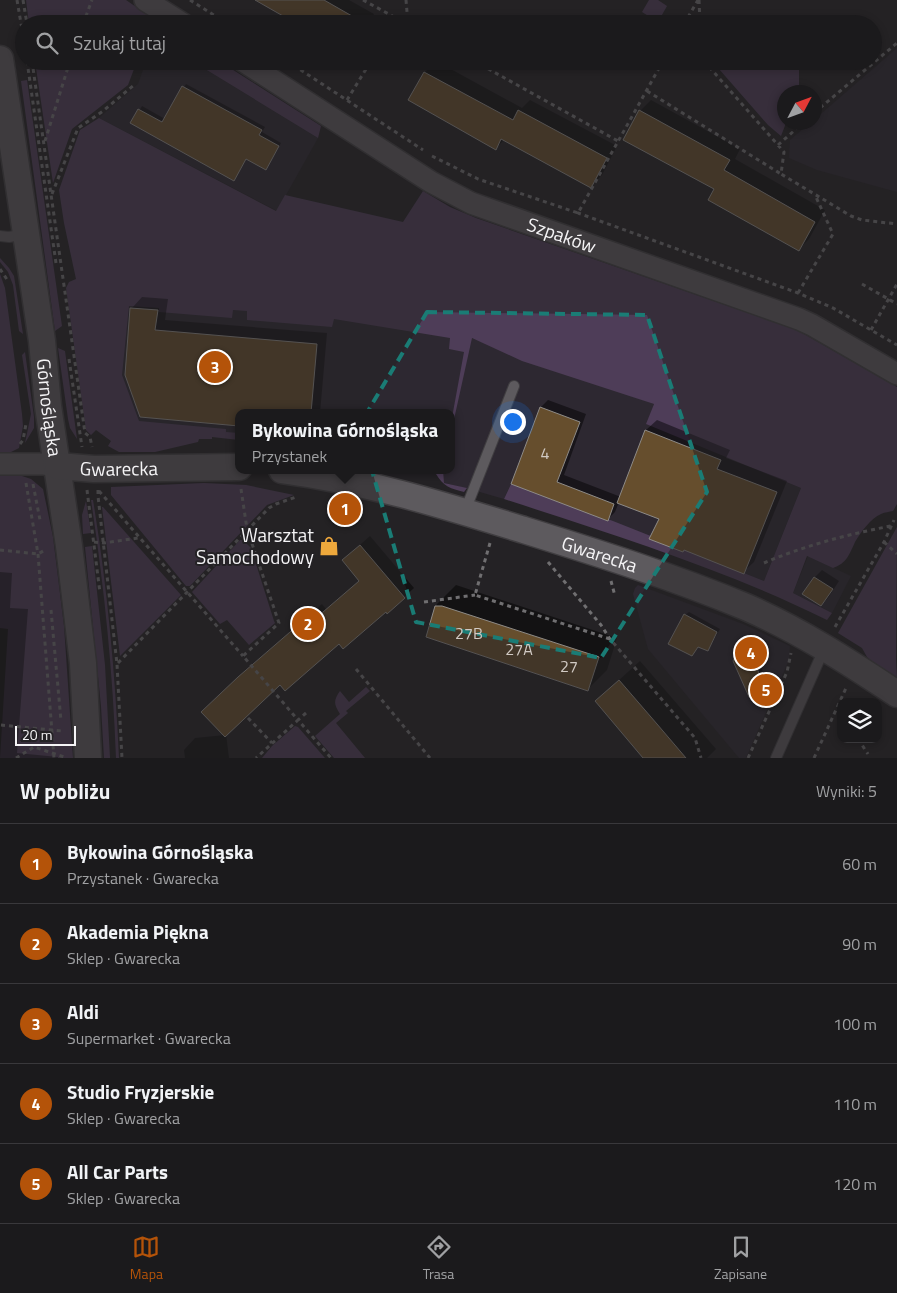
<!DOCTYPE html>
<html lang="pl">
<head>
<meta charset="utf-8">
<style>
  body { margin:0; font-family:"Titillium Web",sans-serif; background:#242325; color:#f1f3f6 }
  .controls { position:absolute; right:15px; bottom:15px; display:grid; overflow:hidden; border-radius:10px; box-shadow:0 2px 8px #0003 }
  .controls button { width:45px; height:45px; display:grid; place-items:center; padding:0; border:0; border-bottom:1px solid #39383b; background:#1b1a1c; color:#f1f3f6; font:25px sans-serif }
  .compass { position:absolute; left:777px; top:85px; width:45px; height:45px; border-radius:50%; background:#1b1a1c; box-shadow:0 2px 8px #0003; rotate:49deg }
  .scale { position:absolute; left:15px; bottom:12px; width:61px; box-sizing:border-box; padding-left:5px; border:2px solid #f5f4f6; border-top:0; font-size:14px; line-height:18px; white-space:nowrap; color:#f5f4f6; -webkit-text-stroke:4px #242225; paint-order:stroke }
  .you { position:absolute; left:512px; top:421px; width:18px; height:18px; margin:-12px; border:4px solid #fff; border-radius:50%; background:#1a73e8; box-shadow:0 0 0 8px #1a73e833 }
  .badge { display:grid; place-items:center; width:32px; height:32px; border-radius:50%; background:#b45309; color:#fff; font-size:16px; font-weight:700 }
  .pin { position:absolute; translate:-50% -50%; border:2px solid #fff; box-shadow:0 1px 5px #0006 }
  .popup { position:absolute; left:235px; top:409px; width:220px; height:65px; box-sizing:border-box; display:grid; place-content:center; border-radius:10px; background:#1b1a1c; filter:drop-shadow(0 1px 4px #0005); font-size:16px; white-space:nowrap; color:#a0a1a3 }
  .popup b { font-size:19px; color:#f1f3f6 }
  .popup::after { content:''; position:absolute; left:50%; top:100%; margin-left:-10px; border:10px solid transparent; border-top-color:#1b1a1c }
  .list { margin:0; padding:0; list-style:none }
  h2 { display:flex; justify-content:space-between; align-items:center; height:65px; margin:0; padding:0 20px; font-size:21px }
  h2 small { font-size:16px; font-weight:400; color:#a0a1a3 }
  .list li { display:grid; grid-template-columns:32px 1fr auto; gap:15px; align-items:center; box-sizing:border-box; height:80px; padding:0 20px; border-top:1px solid #39383b }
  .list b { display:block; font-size:19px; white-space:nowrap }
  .list p { margin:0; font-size:16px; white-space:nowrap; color:#a0a1a3 }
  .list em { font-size:16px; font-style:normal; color:#a0a1a3 }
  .icon { flex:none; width:28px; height:28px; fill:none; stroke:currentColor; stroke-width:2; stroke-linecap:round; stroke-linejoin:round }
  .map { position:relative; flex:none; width:897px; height:758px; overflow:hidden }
  .search { position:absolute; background:#1b1a1c; box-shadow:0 2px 8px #0003; left:15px; right:15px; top:15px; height:55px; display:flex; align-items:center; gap:12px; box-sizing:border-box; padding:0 18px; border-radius:28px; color:#a0a1a3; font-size:19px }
  .sheet { height:465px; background:#1b1a1c }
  nav { display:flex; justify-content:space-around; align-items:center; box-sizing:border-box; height:70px; border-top:1px solid #39383b; background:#1b1a1c; font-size:14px; color:#a0a1a3 }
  nav a { display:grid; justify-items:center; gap:2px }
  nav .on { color:#b45309 }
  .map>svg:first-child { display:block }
  .built { fill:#2d2831 }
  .green { fill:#4e3d58 }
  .shadow { fill:#0007 }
  .building { fill:#664e2d; stroke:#8e8b87 }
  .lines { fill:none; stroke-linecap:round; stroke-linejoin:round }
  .service-casing { stroke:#403e41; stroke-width:12 }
  .minor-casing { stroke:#403e41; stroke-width:24 }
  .tertiary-casing { stroke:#403e41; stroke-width:29 }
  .path { stroke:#706f71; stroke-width:3; stroke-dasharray:4 4; stroke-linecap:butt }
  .service { stroke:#5d5a5e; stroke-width:10 }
  .minor { stroke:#5d5a5e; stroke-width:21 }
  .tertiary { stroke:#5d5a5e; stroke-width:26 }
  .marked { fill:none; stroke:#1a7c75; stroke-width:4; stroke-dasharray:10 6; stroke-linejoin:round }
  .labels { text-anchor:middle; stroke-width:4; stroke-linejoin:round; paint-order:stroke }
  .number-label { font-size:16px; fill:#d1cac4 }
  .street-label { font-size:19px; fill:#f5f4f6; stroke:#242225 }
  .poi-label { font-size:19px; fill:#f5f4f6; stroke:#242225; text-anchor:end }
</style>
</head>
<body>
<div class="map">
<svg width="897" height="758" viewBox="0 0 897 758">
  <rect width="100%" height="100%" fill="#242225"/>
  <path class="built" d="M897,48V192L817,170L789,158L790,140L810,123L814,122L815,119Z
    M146,61H192L318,138L277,211L99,118L138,84Z
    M80,300L306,309L472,338L654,404L647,424L801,488L764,581L511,484L504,499L466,488L444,483L442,473L427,470H451V413H239V434L116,426Z
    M808,556L851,576L832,613L793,593Z
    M638,585L743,624L790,646L789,660L746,758H739L648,649L633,594L635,588Z"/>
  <path class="green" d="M26,0H126L152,18L150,24H29Z
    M649,0H658L667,6L658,22L642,12Z
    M35,61H137L128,85L72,129L53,183Z
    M192,61H219L321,126L318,138Z
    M712,61H799V89L798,92H784V122L786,123L781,136L768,125Z
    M27,80L62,326L55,331L21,81Z
    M99,118L276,211L285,195L403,222L423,191L450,207L476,218L797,330L897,387V504L893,511C889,512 885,512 881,514C871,518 860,533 855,542C849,555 847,563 833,568L807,556L793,593L832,613L827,620C724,569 614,535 504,499L511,484L613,521L764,581L801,488L646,424L654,404L522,361L472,338L451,433V423L464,352L449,349L450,338L334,319L332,327L247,320V311L233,310L232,318L159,312V308L129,306L122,375L139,421L226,429V432L239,433V440L212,437V439H199L198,442L155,452H119L108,446L111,441L96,430L91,435L86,430L66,288L69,282L76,279L64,223L59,190L80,130Z
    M0,258L9,268L14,276L23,334L19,331L13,285L8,272L0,262Z
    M0,274L5,288L22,414L23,426L19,448L9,453H0Z
    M58,348L65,351L77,439L70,428L68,419Z
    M25,352L34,417V428L25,443L31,414L22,355Z
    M428,470H443L444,483L467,488L464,492C451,489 443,486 436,474L428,472Z
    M0,472L16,474L31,479L43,489L53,537L64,626L73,758H0L8,629L0,628Z
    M204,483L246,485L294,495L267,505L190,586H186L111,495V487Z
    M91,500H93C107,585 115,671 119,758H116C113,672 104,585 91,500Z
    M86,501L91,533L83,534L82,515Z
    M102,507H103L181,595L120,656Z
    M897,527L896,660L897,679L874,663L867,657L862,648L838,633Z
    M240,540H243L251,548L274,621L275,623L249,645L227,620L220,624L192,592Z
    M92,546L105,665L110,758H104L101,706L85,547Z
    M366,687L370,691L346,711L348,713L336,723L365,758H334L315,736L340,714C334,704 333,701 340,691L349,702Z
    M295,726L298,727L325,758H262L272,746Z"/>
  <path class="shadow" d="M259,0H349L374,14L368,24H301Z
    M436,61L522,108L530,100L617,146L602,175L591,186L504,140L495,149L410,100L425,72Z
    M186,84L265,127L262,132L281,143L265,169L247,158L234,179L132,123L142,106L165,119Z
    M651,100L740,149L735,159L825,210L809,239L798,250L715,189L640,111Z
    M142,297L168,299L165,320L327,333L320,413H239L132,308Z
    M548,400L586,414L564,475L621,497L646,430L657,420L730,450L726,458L787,481L754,562L743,572L685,549L660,518L619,502L615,512L608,519L513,484L541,407Z
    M370,536L414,588L388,612L386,610L280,683L226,734L229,758H185L184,750L195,738L225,735L249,667L322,604L326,609L360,580L353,551Z
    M822,570L839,581L828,598L821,605L804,594L815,577Z
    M0,572L12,573L10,608L28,609L17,753L58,757V758H0Z
    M456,585L617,638L607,670L588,689L427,636L437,604Z
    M689,612L720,629L708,650L699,646L692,655L685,615Z
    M746,638L762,645L757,658L766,679L776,684L769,701L766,704L742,642Z
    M640,661L716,749L707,758H645L596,701Z"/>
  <path class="building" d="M255,0H324L366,24H297Z
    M424,72L513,120L518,110L607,158L591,188L501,139L496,150L408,100Z
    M182,86L262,130L259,135L279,146L266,170L246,159L234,181L130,123L138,109L162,122Z
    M639,110L730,160L724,170L815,222L799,251L708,200L714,189L623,140Z
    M130,308L158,310L155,330L317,344L311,413H239V426L140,417L125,375Z
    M540,407L580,422L557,482L614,504L608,521L511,484Z
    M645,430L721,460L717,469L777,492L744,574L684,550L683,552L649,539L659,519L617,503Z
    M360,545L405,598L387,614L386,612L343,649L339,644L285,691L280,685L225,737L201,712L238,677L312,613L316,618L359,581L342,560Z
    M814,577L833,589L821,606L802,594Z
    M435,606H442L599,657L588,691L426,637Z
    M684,614L717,632L708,651L698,647L692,656L668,644Z
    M741,641L760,649L754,662L763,682L773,687L766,705L749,697L733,661Z
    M619,680L657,724L686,758H643L595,701Z"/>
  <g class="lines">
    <defs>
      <path id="service" d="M0,236L9,237L25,234
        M465,511L514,386
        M776,758L824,649"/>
      <g id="minor">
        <path d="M145,0L183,24"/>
        <path id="s1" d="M243,61L431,182L471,203L799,319L812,325L897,374"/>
        <path d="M0,464H44L58,466"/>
      </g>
      <g id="tertiary">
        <path id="s2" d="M0,59L42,341L48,406L69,546L83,663L88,758"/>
        <path id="s3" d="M58,466L94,469L239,467"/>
        <path id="s4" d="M282,470C366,481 443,505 524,530C598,553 674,577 746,607C799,630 849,662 897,694"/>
      </g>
    </defs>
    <use href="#service" class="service-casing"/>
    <use href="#minor" class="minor-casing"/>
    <use href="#tertiary" class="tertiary-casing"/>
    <path class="path" d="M17,0L24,41
      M23,0L27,24
      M190,0L228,24
      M363,0L407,24
      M406,0L408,24
      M699,0L700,24
      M83,24L92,0
      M393,24L397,18
      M684,24L698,0
      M27,61L56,263
      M32,61L85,433L90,437L92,447
      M287,61L423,150
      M474,61L618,141
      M704,61L784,152L781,174L851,216L862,220L897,224
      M647,91L781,174
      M347,100L371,61
      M814,113L897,43
      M45,141L70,61
      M778,145L804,122
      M432,156L478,179L578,213L663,61
      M52,194L78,128L103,111L134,85
      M578,214V213L798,293L833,308L897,345
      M0,269L8,281
      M862,284L897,304
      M798,293L833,234L815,195
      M871,330L897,284
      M69,359L82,447
      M20,444L23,440L26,424
      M26,483L38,554L54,758
      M33,484L40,520
      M241,489L247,529L279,623L243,656L298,720L256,758
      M87,490L100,593
      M98,490V496L117,664L122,758
      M99,491L243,656
      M94,542L104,543L138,538
      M884,542L897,554
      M490,543L475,595L610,639
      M0,550L38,554L45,550
      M548,562L601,625L610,639L695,738L701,758
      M764,563C803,546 849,534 891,526
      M611,581L615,596
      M424,602L475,595
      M51,610L61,721
      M835,627L884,542L894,520
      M118,663L269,508L276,504L296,497
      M356,669L430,758
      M306,713L298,720L331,758
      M248,718L272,743
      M1,725L62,731
      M858,739L868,754
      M16,758L34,747L64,757
      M748,758L787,672L791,653
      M814,758L846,688"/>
    <use href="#service" class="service"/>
    <use href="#minor" class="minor"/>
    <use href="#tertiary" class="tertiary"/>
  </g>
  <path d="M0 0H897V758H0ZM427,312L647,315L707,492L601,658L416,622L359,426Z" fill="#242225" fill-opacity=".55" fill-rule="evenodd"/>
  <path class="marked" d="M427,312L647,315L707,492L601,658L416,622L359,426Z"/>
  <defs>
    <symbol id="shop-bare" viewBox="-9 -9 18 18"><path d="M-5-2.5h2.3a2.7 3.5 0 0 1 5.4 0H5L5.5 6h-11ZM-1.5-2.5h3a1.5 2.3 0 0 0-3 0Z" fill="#eea83c" stroke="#242225" stroke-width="2.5" paint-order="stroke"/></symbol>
  </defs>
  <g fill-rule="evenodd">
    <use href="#shop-bare" x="315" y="532" width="28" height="28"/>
  </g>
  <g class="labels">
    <g class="number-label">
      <text x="545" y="459">4</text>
      <text x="469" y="639">27B</text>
      <text x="519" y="655">27A</text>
      <text x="569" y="672">27</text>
    </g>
    <g class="street-label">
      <text dy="7" stroke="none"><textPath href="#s1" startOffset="365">Szpaków</textPath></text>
      <text dy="7" stroke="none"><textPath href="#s2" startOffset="352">Górnośląska</textPath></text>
      <text dy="7" stroke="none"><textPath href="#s3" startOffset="61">Gwarecka</textPath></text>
      <text dy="7" stroke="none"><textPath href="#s4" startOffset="329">Gwarecka</textPath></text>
    </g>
    <g class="poi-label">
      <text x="314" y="542">Warsztat<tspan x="314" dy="22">Samochodowy</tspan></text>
    </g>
  </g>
</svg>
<div class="controls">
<button><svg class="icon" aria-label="layers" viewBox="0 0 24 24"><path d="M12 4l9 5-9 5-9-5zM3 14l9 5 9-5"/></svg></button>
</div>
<svg class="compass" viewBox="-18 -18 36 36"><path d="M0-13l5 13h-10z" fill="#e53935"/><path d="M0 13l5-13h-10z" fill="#a0a1a3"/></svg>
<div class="scale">20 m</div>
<div class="you"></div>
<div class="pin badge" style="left:345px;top:509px">1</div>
<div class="popup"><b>Bykowina Górnośląska</b>Przystanek</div>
<div class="pin badge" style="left:308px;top:624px">2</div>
<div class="pin badge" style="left:215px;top:367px">3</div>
<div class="pin badge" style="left:751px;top:653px">4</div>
<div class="pin badge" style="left:766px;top:690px">5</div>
<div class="search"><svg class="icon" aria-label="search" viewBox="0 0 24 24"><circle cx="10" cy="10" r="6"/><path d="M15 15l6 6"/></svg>Szukaj tutaj</div>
</div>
<section class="sheet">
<h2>W pobliżu<small>Wyniki: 5</small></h2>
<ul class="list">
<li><span class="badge">1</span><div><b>Bykowina Górnośląska</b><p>Przystanek · Gwarecka</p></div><em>60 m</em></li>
<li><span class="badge">2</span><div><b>Akademia Piękna</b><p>Sklep · Gwarecka</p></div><em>90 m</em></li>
<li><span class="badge">3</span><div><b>Aldi</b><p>Supermarket · Gwarecka</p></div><em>100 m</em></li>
<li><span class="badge">4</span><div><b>Studio Fryzjerskie</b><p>Sklep · Gwarecka</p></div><em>110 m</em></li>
<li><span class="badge">5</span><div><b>All Car Parts</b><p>Sklep · Gwarecka</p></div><em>120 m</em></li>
</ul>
</section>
<nav>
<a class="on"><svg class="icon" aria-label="map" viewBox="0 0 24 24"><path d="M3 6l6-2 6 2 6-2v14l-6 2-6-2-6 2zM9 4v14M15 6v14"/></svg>Mapa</a>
<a><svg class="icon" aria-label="directions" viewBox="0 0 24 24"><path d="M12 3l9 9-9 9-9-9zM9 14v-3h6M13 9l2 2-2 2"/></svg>Trasa</a>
<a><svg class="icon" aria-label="saved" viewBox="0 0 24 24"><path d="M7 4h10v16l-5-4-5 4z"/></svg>Zapisane</a>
</nav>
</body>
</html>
